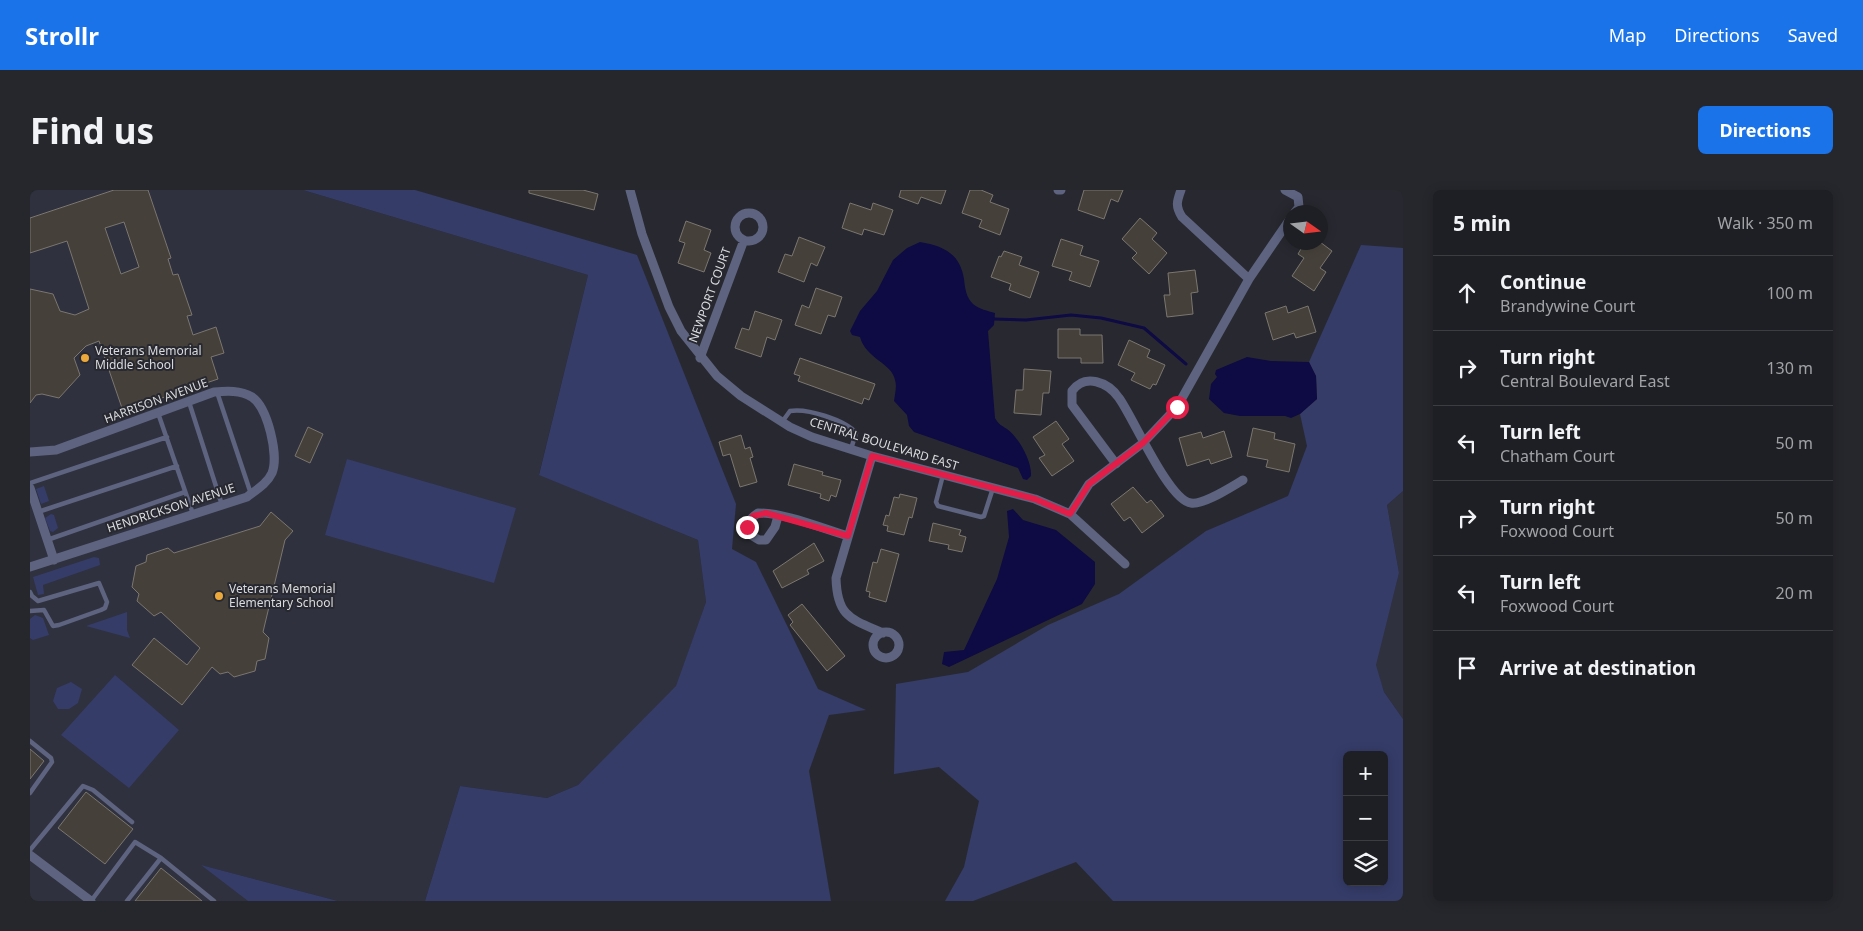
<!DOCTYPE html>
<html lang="en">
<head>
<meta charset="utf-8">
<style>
  body { margin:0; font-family:"Noto Sans",sans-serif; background:#26272c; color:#f1f3f6 }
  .controls { position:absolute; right:15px; bottom:15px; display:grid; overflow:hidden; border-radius:8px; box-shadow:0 2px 12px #0003 }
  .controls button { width:45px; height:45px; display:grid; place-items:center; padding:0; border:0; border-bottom:1px solid #3c3d41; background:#1e1f24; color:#f1f3f6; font:25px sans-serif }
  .compass { position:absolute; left:1253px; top:15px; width:45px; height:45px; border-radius:50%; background:#1e1f24; box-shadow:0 2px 12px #0003; rotate:104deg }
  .stop { position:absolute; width:15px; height:15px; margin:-11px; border:4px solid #e11d48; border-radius:50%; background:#fff }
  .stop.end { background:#e11d48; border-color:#fff; box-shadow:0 1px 5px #0008 }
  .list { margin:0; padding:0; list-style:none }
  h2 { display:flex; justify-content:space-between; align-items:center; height:65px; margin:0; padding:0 20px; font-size:21px }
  h2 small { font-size:16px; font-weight:400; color:#a1a2a6 }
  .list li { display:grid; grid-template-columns:32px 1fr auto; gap:15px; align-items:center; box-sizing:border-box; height:75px; padding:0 20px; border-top:1px solid #3c3d41 }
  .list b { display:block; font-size:19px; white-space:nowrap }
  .list p { margin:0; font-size:16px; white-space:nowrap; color:#a1a2a6 }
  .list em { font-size:16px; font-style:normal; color:#a1a2a6 }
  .icon { flex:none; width:28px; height:28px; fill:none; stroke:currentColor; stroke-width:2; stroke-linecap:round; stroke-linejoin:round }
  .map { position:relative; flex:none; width:1373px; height:711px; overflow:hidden; border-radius:8px }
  header { display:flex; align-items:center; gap:30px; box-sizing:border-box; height:70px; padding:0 25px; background:#1a73e8; color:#fff }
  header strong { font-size:24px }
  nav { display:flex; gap:28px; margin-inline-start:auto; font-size:18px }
  .intro { display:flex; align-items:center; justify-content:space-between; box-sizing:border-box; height:120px; padding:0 30px }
  h1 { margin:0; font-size:35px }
  .button { padding:12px 22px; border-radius:8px; background:#1a73e8; color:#fff; font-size:18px; font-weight:700 }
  main { display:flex; gap:30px; padding:0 30px }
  aside { flex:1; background:#1e1f24; border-radius:8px; box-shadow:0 2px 12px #0003 }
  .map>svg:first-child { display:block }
  .built { fill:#2f313e }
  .green { fill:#353c68; fill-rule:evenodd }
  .water { fill:#0e0a43 }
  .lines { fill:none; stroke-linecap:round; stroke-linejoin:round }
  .stream { stroke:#0e0a43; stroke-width:3 }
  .building { fill:#45403a; stroke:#7b766f; fill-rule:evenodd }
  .service { stroke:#5e6480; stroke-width:4.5 }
  .minor { stroke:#5e6480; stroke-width:9 }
  .route { stroke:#e11d48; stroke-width:6 }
  .poi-dot { fill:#eca93b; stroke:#282930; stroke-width:2 }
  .labels { text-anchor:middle; stroke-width:4; stroke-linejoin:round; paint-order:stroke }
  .street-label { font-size:12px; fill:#dadbe0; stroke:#282930 }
  .poi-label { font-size:12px; fill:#dadbe0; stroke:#282930; text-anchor:start }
</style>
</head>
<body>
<header>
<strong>Strollr</strong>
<nav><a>Map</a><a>Directions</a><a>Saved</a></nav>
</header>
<div class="intro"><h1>Find us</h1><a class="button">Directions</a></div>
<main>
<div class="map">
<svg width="1373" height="711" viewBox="0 0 1373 711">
  <rect width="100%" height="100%" fill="#282930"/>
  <path class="built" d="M0,0H273L558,85L509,284L668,350L676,412L647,496L548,595L517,608L430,596L395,711H308L174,676L219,711H0Z
    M1373,301V529L1354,502L1345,475L1369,383L1357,315Z"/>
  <path class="green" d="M273,0H385L607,65L706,314L702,359L726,372L788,499L836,520L799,525L779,581L801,711H395L430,596L517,608L548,595L646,496L676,412L668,350L509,285L558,85Z
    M1331,55L1373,58V301L1357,315L1369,383L1346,475L1354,502L1373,529V711H1083L1046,672L943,711H915L934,677L949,611L909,577L864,584L866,494L938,482L1018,435L1089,404L1176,341L1258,306L1277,256L1270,224L1287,209L1286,186L1279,172ZM1317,565H1354V692H1317Z
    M317,269L486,318L464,393L295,345Z
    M14,296L19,311L11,314L6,299Z
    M21,324L24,325L28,338L23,342L20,341L15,328Z
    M64,367L69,368L70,375L13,395L14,404L8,405L3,387Z
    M97,422V440L100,448L56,436Z
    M5,425L13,428L19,445L3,450L0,448V429Z
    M85,485L149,540L99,598L31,545Z
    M41,492L52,499L48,513L39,519H28L23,511L27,498Z
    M171,675L308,711H218Z"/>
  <path class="water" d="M890,52C913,56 930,63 934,89C935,98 936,107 943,114C949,119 958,121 965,123L964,135L958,141L965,228C969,235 971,235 977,239C989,248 1002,271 1001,286L997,290L993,289L988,278L884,242L879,236L877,225L864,211C865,204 867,196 865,190C862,173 836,169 830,147L822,145L820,141L830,121L847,101L863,70L877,58Z
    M1217,167L1241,171L1279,172L1286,186L1287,209L1270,224L1261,228L1255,226H1210L1194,223L1179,209L1181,194L1187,187L1185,184L1186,180Z
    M983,319L993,330L1026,340L1065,372V394L1052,414L919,477L912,474L914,462L934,460L967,389L979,347L977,321Z"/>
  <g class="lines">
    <path class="stream" d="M964,129L996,130L1041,125L1071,128L1114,138L1156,174"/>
  </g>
  <path class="building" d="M84,0H118L141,68L138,69L143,85L148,84L162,125L157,126L163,145L186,137L194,163L181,167L188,189L93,221L69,151L56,156L44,168L50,185L29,208L12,204L6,205L0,213V99L23,104L30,121L45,125L59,119L37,51L0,63V28ZM94,32L109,77L91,84L75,38Z
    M499,0H553L568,4L564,20L499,3Z
    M871,0H916L911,14L891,7L888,14L869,7Z
    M940,0H951L963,5L960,12L979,19L970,45L949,37L952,30L932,23Z
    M1054,0H1093L1088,12L1081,9L1074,29L1048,20Z
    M820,13L841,20L843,13L863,20L854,45L834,39L832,45L812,38Z
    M1110,28L1127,43L1122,49L1137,63L1119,84L1102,68L1107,63L1092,49Z
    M656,31L681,40L674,60L681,63L674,82L648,73L655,53L649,51Z
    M769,47L795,57L787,76L781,73L774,92L748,82L755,64L762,66Z
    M1031,49L1053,56L1050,65L1069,71L1060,97L1039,90L1042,82L1022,76Z
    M1275,52H1290L1302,61L1290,78L1296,82L1284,101L1262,86L1274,68L1268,64Z
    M974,61L992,67L989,75L1009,82L1000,108L979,100L981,94L961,87L969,66L971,67Z
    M1165,80L1168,102L1161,103L1163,124L1137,127L1134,105H1140L1138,83Z
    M786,98L812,107L805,127L798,125L791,144L765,135L772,115L779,118Z
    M1256,116L1258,123L1278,116L1286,142L1266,148L1264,143L1243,150L1235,123Z
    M725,121L752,130L745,150L737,147L731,167L705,158L712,138L719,140Z
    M1028,139H1050V145H1072L1073,173H1051V168H1028Z
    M1099,150L1120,160L1117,167L1135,175L1126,195L1123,194L1120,199L1101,190L1105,183L1088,175Z
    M770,168L845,194L839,210L834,208L832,214L768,191L770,186L764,184Z
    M994,179L1021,181L1019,203H1013L1011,225L984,223L986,200H993Z
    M1026,231L1039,249L1032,254L1044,271L1022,286L1009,268L1015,265L1003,247Z
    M278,237L293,244L280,273L265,266Z
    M1223,238L1245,243L1244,249L1265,254L1259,282L1236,277L1238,270L1217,266Z
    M1194,241L1202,267L1181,274L1179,269L1157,276L1149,248L1171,242L1173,248Z
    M711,245L715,259L720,257L723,267L720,268L727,292L710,297L700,264L693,266L689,252Z
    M764,274L793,282L792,285L811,290L806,307L801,305L799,311L790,308L791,304L758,295Z
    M1103,297L1117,313L1121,310L1134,326L1112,343L1100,327L1094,331L1081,314Z
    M870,304L887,308L882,328L879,327L874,345L857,341L858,336L853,335L856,325L859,326L864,307L869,308Z
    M241,322L263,341L255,350L233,442L239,448L235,469L227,471L225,481L204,487L198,482L190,484L182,477L152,515L102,475L124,448L157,475L170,458L131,422L124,426L107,411L109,404L102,397L106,376L116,372L117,365L138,358L144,363L230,336Z
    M903,333L931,340L929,345L936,347L932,362L918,359L919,355L899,351Z
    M784,353L794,371L777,380L779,384L752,398L743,381Z
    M851,359L869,364L856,412L839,407L840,402L836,401L843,372L847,373Z
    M772,414L815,466L797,481L760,435L763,432L758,425Z
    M0,559L14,571L0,589Z
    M56,602L103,639L75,674L28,638Z
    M131,678L172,711H105Z"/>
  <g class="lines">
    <path class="service" d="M187,202L221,304
      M159,212L192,315
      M128,223L163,324
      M752,232L760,221C777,218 815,230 826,243L821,259
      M913,285L906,312L908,316L951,327L954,326L963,298
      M0,293L137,247
      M8,322L147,276
      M17,350L155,302
      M0,402L2,406L8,411L69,393L77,412L75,418L71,420L29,435L23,436L14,420L0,421
      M0,551L21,568L22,572L0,603
      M0,660L53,596L63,600L102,632
      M61,711L105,652L131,668
      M97,711L131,668L184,711"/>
    <path class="minor" d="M600,0L612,44L639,117L651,141L687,186L711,206L760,237L782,247L842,266L1005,309L1040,324L1095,374
      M1028,0H1031
      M1151,0C1147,11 1145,16 1152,27L1219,89
      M1255,0L1268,7L1269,17L1265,22
      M705 37a14 14 0 1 1 28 0a14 14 0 1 1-28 0Z
      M670,168L714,50
      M0,262L26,260L184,202C197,201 210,200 222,207C238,218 249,266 242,283C237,294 226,300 217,307L0,377
      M842,266L806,388C807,427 821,429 853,443
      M1086,274L1042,215V201C1055,183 1078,192 1089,208C1103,227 1139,311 1161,313C1174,315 1201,297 1213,290
      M0,298L24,370
      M1040,324L1059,294L1113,253L1147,217L1219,89L1260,29
      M748,326L745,337L736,350H729L719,344C716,334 719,329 728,323C755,323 791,338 818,346
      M843 455a13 13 0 1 1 26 0a13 13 0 1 1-26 0Z
      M0,665L61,711"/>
  </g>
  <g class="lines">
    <path class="route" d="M717,337L723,326L736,323L818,346L842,266L1005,309L1040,324L1059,294L1113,253L1147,217"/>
  </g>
  <g class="poi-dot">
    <circle cx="55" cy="168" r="5"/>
    <circle cx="189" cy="406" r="5"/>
  </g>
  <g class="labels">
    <g class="street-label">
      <text transform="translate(680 105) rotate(-70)" y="4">NEWPORT COURT</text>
      <text transform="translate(126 211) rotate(-20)" y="4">HARRISON AVENUE</text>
      <text transform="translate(854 254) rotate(17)" y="4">CENTRAL BOULEVARD EAST</text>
      <text transform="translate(141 318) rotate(-18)" y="4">HENDRICKSON AVENUE</text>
    </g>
    <g class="poi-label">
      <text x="65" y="165">Veterans Memorial<tspan x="65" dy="14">Middle School</tspan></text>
      <text x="199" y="403">Veterans Memorial<tspan x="199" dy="14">Elementary School</tspan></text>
    </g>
  </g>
</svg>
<div class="controls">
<button>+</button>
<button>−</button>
<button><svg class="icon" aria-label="layers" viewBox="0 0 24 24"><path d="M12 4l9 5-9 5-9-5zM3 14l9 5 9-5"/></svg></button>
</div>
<svg class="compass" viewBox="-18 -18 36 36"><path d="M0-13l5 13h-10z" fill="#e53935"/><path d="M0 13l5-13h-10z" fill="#a1a2a6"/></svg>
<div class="stop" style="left:1147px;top:217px"></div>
<div class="stop end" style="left:717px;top:337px"></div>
</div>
<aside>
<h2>5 min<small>Walk · 350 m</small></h2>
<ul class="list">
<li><svg class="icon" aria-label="ahead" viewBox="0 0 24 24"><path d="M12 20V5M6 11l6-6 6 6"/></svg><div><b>Continue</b><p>Brandywine Court</p></div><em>100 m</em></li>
<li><svg class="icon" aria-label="right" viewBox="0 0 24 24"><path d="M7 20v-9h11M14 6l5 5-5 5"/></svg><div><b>Turn right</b><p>Central Boulevard East</p></div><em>130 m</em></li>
<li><svg class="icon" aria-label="left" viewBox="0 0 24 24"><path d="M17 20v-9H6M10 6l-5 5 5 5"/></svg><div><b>Turn left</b><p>Chatham Court</p></div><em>50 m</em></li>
<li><svg class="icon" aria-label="right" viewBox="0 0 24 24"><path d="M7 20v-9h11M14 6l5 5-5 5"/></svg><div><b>Turn right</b><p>Foxwood Court</p></div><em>50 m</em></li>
<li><svg class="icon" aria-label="left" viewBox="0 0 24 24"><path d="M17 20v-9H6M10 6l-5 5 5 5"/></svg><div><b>Turn left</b><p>Foxwood Court</p></div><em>20 m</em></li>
<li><svg class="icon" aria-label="arrive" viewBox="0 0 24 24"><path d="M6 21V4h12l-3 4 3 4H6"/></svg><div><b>Arrive at destination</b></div></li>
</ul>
</aside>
</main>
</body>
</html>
